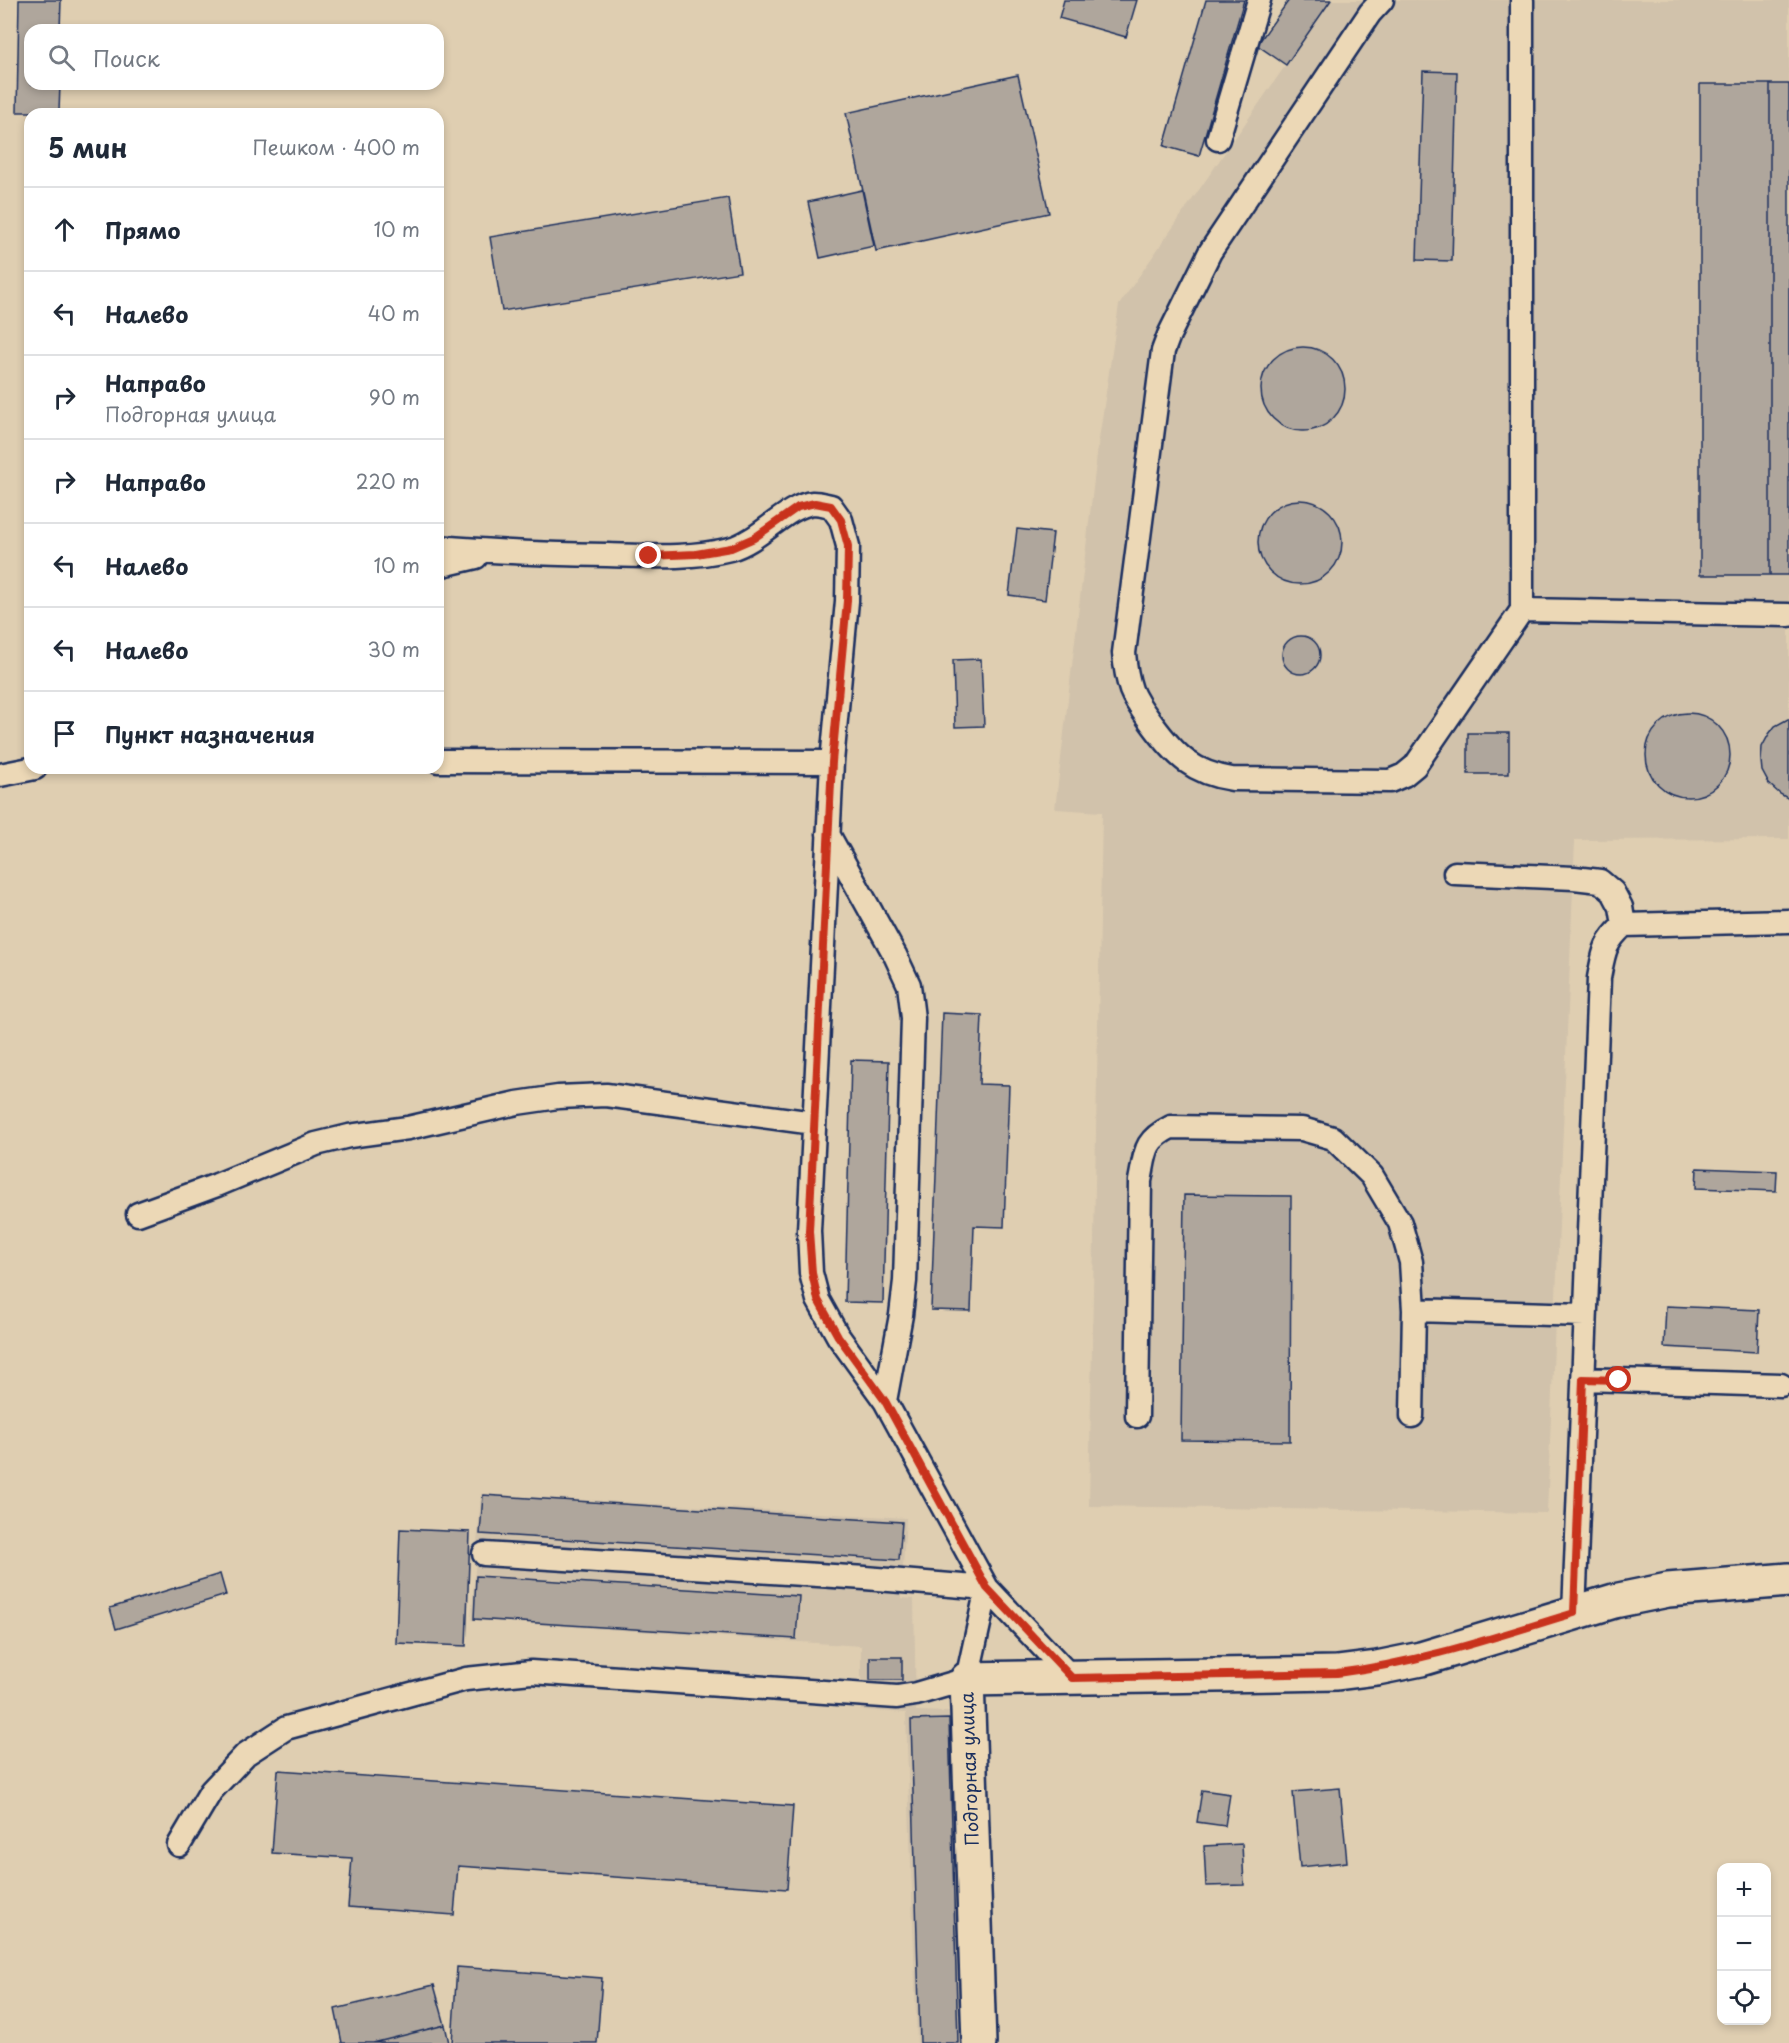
<!DOCTYPE html>
<html lang="ru">
<head>
<meta charset="utf-8">
<style>
  body { margin:0; font-family:"Playpen Sans",sans-serif; background:#f6f6f7; color:#1f2937 }
  .controls { position:absolute; right:18px; bottom:18px; display:grid; overflow:hidden; border-radius:12px; box-shadow:0 3px 9px #0003 }
  .controls button { width:54px; height:54px; display:grid; place-items:center; padding:0; border:0; border-bottom:2px solid #e0e1e3; background:#fff; color:#1f2937; font:30px sans-serif }
  .stop { position:absolute; width:18px; height:18px; margin:-14px; border:4px solid #c8321e; border-radius:50%; background:#fff }
  .stop.end { background:#c8321e; border-color:#fff; box-shadow:0 2px 6px #0008 }
  .list { margin:0; padding:0; list-style:none }
  h2 { display:flex; justify-content:space-between; align-items:center; height:78px; margin:0; padding:0 24px; font-size:26px }
  h2 small { font-size:20px; font-weight:400; color:#747a83 }
  .list li { display:grid; grid-template-columns:39px 1fr auto; gap:18px; align-items:center; box-sizing:border-box; height:84px; padding:0 24px; border-top:2px solid #e0e1e3 }
  .list b { display:block; font-size:22px; white-space:nowrap }
  .list p { margin:0; font-size:20px; white-space:nowrap; color:#747a83 }
  .list em { font-size:20px; font-style:normal; color:#747a83 }
  .icon { flex:none; width:33px; height:33px; fill:none; stroke:currentColor; stroke-width:2; stroke-linecap:round; stroke-linejoin:round }
  .map { position:relative; flex:none; width:1789px; height:2043px; overflow:hidden }
  .search { position:absolute; background:#fff; box-shadow:0 3px 9px #0003; left:24px; top:24px; width:420px; height:66px; display:flex; align-items:center; gap:15px; box-sizing:border-box; padding:0 21px; border-radius:18px; color:#747a83; font-size:22px }
  .panel { position:absolute; background:#fff; box-shadow:0 3px 9px #0003; left:24px; top:108px; width:420px; height:666px; border-radius:18px }
  .map>svg:first-child { display:block }
  .built { fill:#d1c2ab }
  .building { fill:#afa69c; stroke:#1b2f5e; stroke-width:1.5 }
  .lines { fill:none; stroke-linecap:round; stroke-linejoin:round }
  .service-casing { stroke:#1b2f5e; stroke-width:27 }
  .minor-casing { stroke:#1b2f5e; stroke-width:38 }
  .service { stroke:#ecd8b6; stroke-width:22 }
  .minor { stroke:#ecd8b6; stroke-width:33 }
  .route { stroke:#c8321e; stroke-width:8 }
  .labels { text-anchor:middle; stroke-width:5; stroke-linejoin:round; paint-order:stroke }
  .street-label { font-size:18px; fill:#1b2f5e; stroke:#ecd8b6 }
</style>
</head>
<body>
<div class="map">
<svg width="1789" height="2043" viewBox="0 0 1789 2043">
  <rect width="100%" height="100%" fill="#dfceb1"/>
  <filter id="ink" filterUnits="userSpaceOnUse"><feTurbulence type="fractalNoise" baseFrequency=".0167" numOctaves="2"/><feDisplacementMap in="SourceGraphic" scale="12" xChannelSelector="R" yChannelSelector="G"/><feConvolveMatrix kernelMatrix="1 2 1 2 8 2 1 2 1" color-interpolation-filters="sRGB"/></filter>
  <g filter="url(#ink)">
    <path class="built" d="M1331,0H1789V839L1575,840L1547,1513L1089,1506L1102,812L1055,809L1098,446L1119,305Z
      M481,1494L906,1518L901,1598L914,1599L916,1711L951,1712L961,2043H917L906,1713L861,1710V1646L471,1620Z"/>
    <path class="building" d="M19,0H61L60,30H30V84H60L59,112H17Z
      M1064,0H1137L1126,37L1059,18Z
      M1206,0H1244L1199,156L1164,146Z
      M1289,0H1331L1286,65L1257,45Z
      M1423,71L1457,72L1452,261L1417,260Z
      M1018,75L1049,213L876,251L846,113Z
      M1700,84H1770V575H1700Z
      M1770,84H1789V575H1770Z
      M862,190L874,246L820,258L808,202Z
      M728,198L740,272L502,311L490,237Z
      M1261 389a42 42 0 1 1 84 0a42 42 0 1 1-84 0Z
      M1258 542a42 42 0 1 1 84 0a42 42 0 1 1-84 0Z
      M1017,529L1053,533L1045,600L1009,595Z
      M1282 655a19 19 0 1 1 38 0a19 19 0 1 1-38 0Z
      M981,659L984,726L955,727L953,660Z
      M1646 755a42 42 0 1 1 84 0a42 42 0 1 1-84 0Z
      M1788,719H1789V799L1780,794L1769,784L1762,771L1761,761L1762,747L1769,734L1775,726Z
      M1468,733H1509V774H1468Z
      M942,1013L982,1015L979,1084L1009,1085L1004,1227L974,1226L971,1311L931,1310Z
      M851,1060L889,1061L883,1303L845,1302Z
      M1697,1168L1777,1171L1776,1191L1696,1188Z
      M1184,1195L1291,1196L1290,1441L1181,1440Z
      M1666,1306L1759,1310L1757,1352L1664,1347Z
      M483,1495L902,1522L899,1560L480,1534Z
      M400,1529L470,1532L466,1646L396,1643Z
      M220,1574L226,1595L116,1629L110,1608Z
      M476,1576L799,1596L796,1639L474,1619Z
      M870,1657H902V1680H870Z
      M949,1719L958,2043H920L911,1720Z
      M278,1770L793,1806L787,1889L458,1866L454,1915L348,1907L352,1858L272,1853Z
      M1340,1788L1347,1862L1300,1867L1293,1792Z
      M1202,1790L1230,1794L1225,1826L1197,1822Z
      M1242,1844L1244,1885L1206,1886L1204,1846Z
      M457,1967L602,1978L597,2043H452Z
      M434,1985L445,2025L373,2043H342L335,2009Z
      M445,2025L449,2043H373Z"/>
    <g class="lines">
      <defs>
        <path id="service" d="M1382,0L1370,13L1210,252L1169,335L1163,351L1124,653C1125,665 1127,678 1131,690C1136,703 1145,714 1153,725C1176,756 1193,773 1232,779L1390,781L1404,775L1415,766L1522,610L1789,615
          M1522,0V610
          M1218,139L1259,0
          M438,547C494,552 550,554 607,555C647,556 691,559 730,549C760,541 786,506 813,503C819,503 826,505 831,506L841,520L848,546L847,601L832,762L809,1231L811,1273L818,1300L838,1336L885,1401L987,1588L1072,1678
          M438,566L476,557
          M438,761L832,762
          M0,775L35,768
          M828,834L895,955L909,985L913,1018L905,1281L901,1315L885,1401
          M1455,873L1574,878L1600,881L1613,892L1621,907L1624,925
          M138,1214L217,1185L316,1144L349,1136L408,1128L517,1103L558,1097L606,1095L814,1123
          M1414,1310L1585,1315
          M1583,1379L1781,1385
          M1137,1416L1140,1181C1146,1152 1143,1141 1171,1127L1302,1129L1333,1138L1372,1176L1400,1223L1411,1262L1414,1310L1412,1416
          M1574,1613L1599,978C1604,952 1604,943 1624,925L1789,921
          M179,1845L211,1791L246,1754L286,1728L466,1679L531,1672L897,1697L916,1694L967,1679L987,1588L865,1578L484,1554"/>
        <path id="minor" d="M979,2043L967,1679L1337,1673L1377,1668L1421,1659L1614,1601L1668,1590L1789,1580"/>
      </defs>
      <use href="#service" class="service-casing"/>
      <use href="#minor" class="minor-casing"/>
      <use href="#service" class="service"/>
      <use href="#minor" class="minor"/>
    </g>
  </g>
  <g class="lines" filter="url(#ink)">
    <path class="route" d="M649,556L696,554L731,548L754,538L798,507L815,503L831,506L841,520L848,546L847,601L832,762L809,1231L812,1273L818,1300L838,1336L885,1401L987,1588L1072,1678L1337,1673C1419,1663 1495,1637 1574,1613L1583,1379L1619,1380"/>
  </g>
  <g class="labels">
    <g class="street-label">
      <text transform="translate(970 1769) rotate(-92)" y="6">Подгорная улица</text>
    </g>
  </g>
</svg>
<div class="controls">
<button>+</button>
<button>−</button>
<button><svg class="icon" aria-label="locate" viewBox="0 0 24 24"><circle cx="12" cy="12" r="6"/><path d="M12 2v4M12 18v4M2 12h4M18 12h4"/></svg></button>
</div>
<div class="stop" style="left:1619px;top:1380px"></div>
<div class="stop end" style="left:649px;top:556px"></div>
<div class="search"><svg class="icon" aria-label="search" viewBox="0 0 24 24"><circle cx="10" cy="10" r="6"/><path d="M15 15l6 6"/></svg>Поиск</div>
<section class="panel">
<h2>5 мин<small>Пешком · 400 m</small></h2>
<ul class="list">
<li><svg class="icon" aria-label="ahead" viewBox="0 0 24 24"><path d="M12 20V5M6 11l6-6 6 6"/></svg><div><b>Прямо</b></div><em>10 m</em></li>
<li><svg class="icon" aria-label="left" viewBox="0 0 24 24"><path d="M17 20v-9H6M10 6l-5 5 5 5"/></svg><div><b>Налево</b></div><em>40 m</em></li>
<li><svg class="icon" aria-label="right" viewBox="0 0 24 24"><path d="M7 20v-9h11M14 6l5 5-5 5"/></svg><div><b>Направо</b><p>Подгорная улица</p></div><em>90 m</em></li>
<li><svg class="icon" aria-label="right" viewBox="0 0 24 24"><path d="M7 20v-9h11M14 6l5 5-5 5"/></svg><div><b>Направо</b></div><em>220 m</em></li>
<li><svg class="icon" aria-label="left" viewBox="0 0 24 24"><path d="M17 20v-9H6M10 6l-5 5 5 5"/></svg><div><b>Налево</b></div><em>10 m</em></li>
<li><svg class="icon" aria-label="left" viewBox="0 0 24 24"><path d="M17 20v-9H6M10 6l-5 5 5 5"/></svg><div><b>Налево</b></div><em>30 m</em></li>
<li><svg class="icon" aria-label="arrive" viewBox="0 0 24 24"><path d="M6 21V4h12l-3 4 3 4H6"/></svg><div><b>Пункт назначения</b></div></li>
</ul>
</section>
</div>
</body>
</html>
